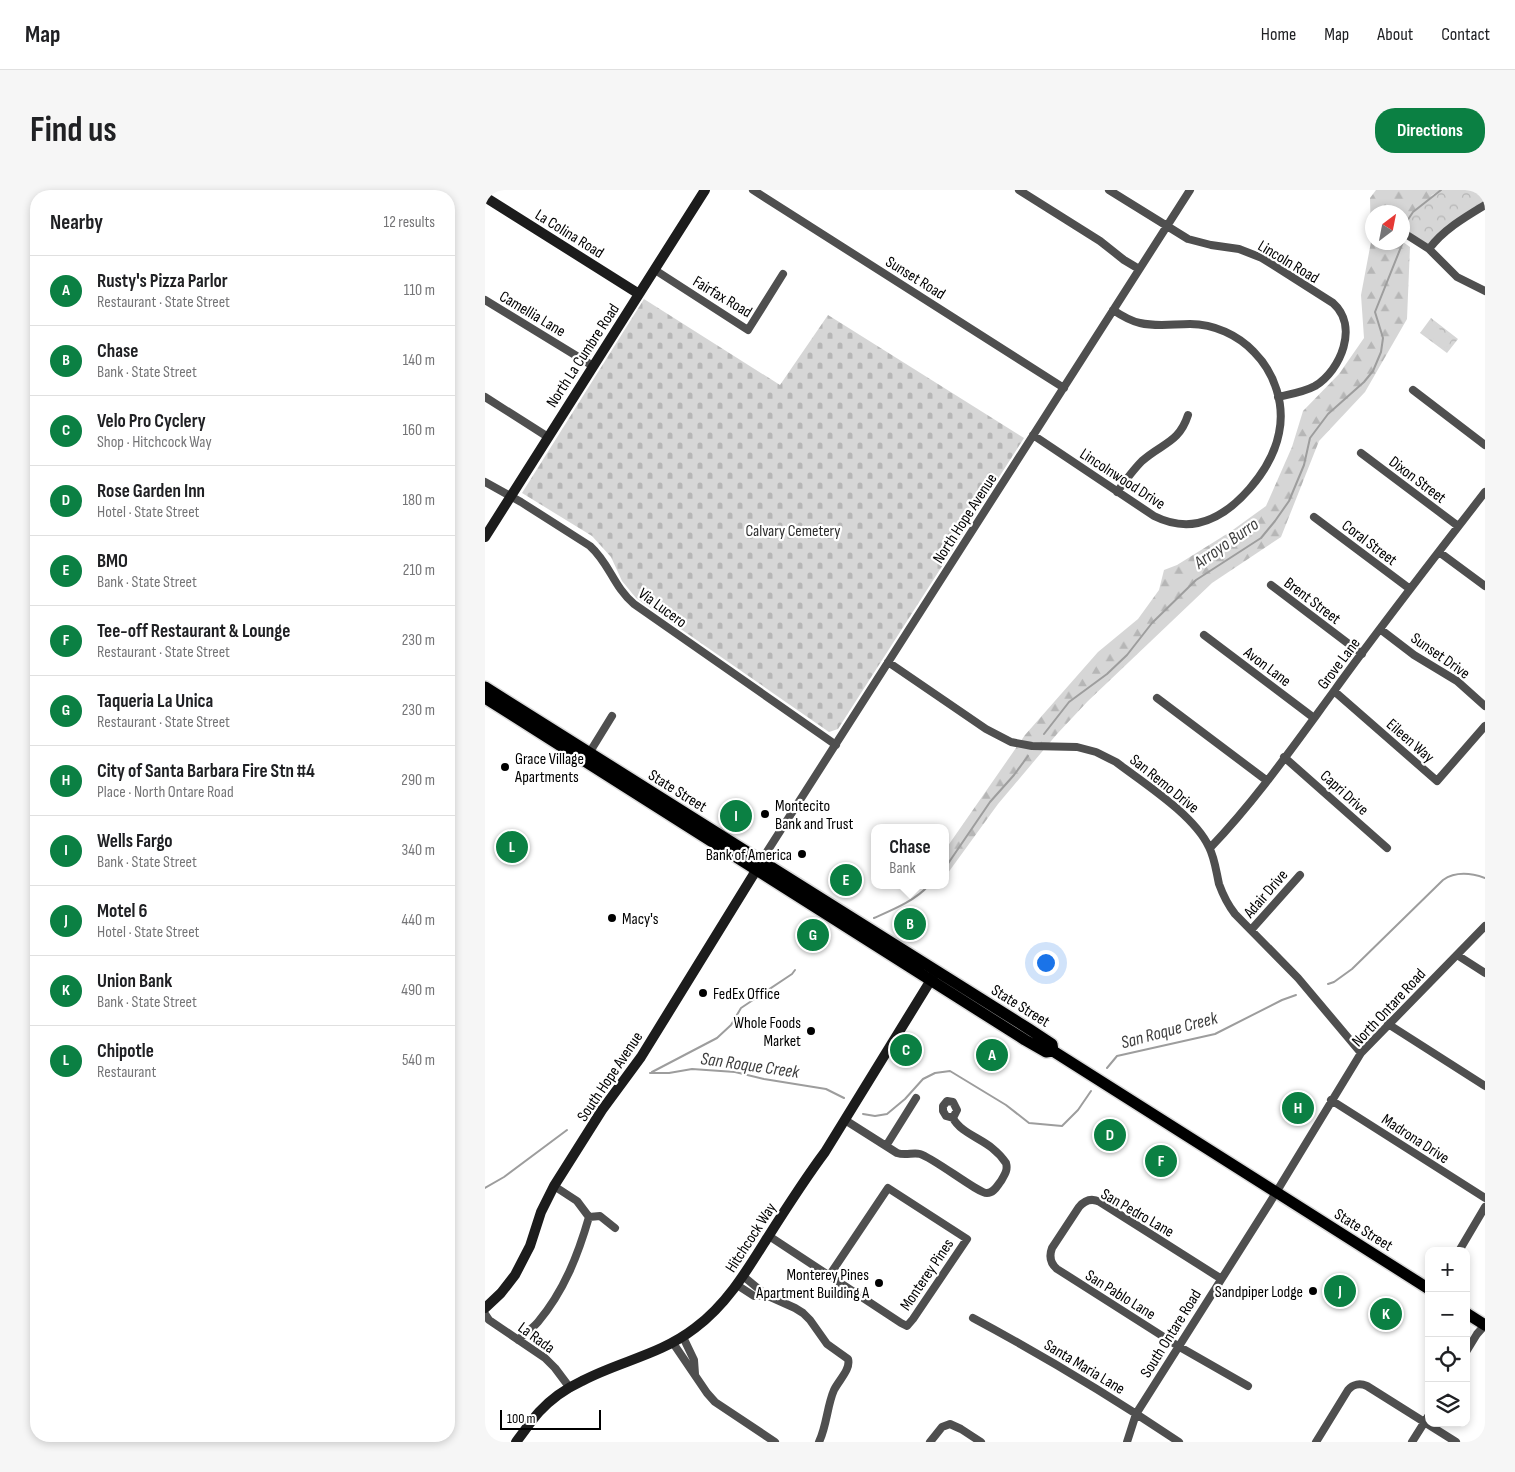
<!DOCTYPE html>
<html lang="en">
<head>
<meta charset="utf-8">
<style>
  body { margin:0; font-family:"Sofia Sans Condensed",sans-serif; background:#f6f6f6; color:#202124 }
  .controls { position:absolute; right:15px; bottom:15px; display:grid; overflow:hidden; border-radius:10px; box-shadow:0 2px 8px #0003 }
  .controls button { width:45px; height:45px; display:grid; place-items:center; padding:0; border:0; border-bottom:1px solid #e0e0e0; background:#fff; color:#202124; font:25px sans-serif }
  .compass { position:absolute; left:880px; top:15px; width:45px; height:45px; border-radius:50%; background:#fff; box-shadow:0 2px 8px #0003; rotate:32deg }
  .scale { position:absolute; left:15px; bottom:12px; width:101px; box-sizing:border-box; padding-left:5px; border:2px solid #000; border-top:0; font-size:14px; line-height:18px; white-space:nowrap; color:#000; -webkit-text-stroke:4px #fff; paint-order:stroke }
  .you { position:absolute; left:560px; top:772px; width:18px; height:18px; margin:-12px; border:4px solid #fff; border-radius:50%; background:#1a73e8; box-shadow:0 0 0 8px #1a73e833 }
  .badge { display:grid; place-items:center; width:32px; height:32px; border-radius:50%; background:#0b8043; color:#fff; font-size:16px; font-weight:700 }
  .pin { position:absolute; translate:-50% -50%; border:2px solid #fff; box-shadow:0 1px 5px #0006 }
  .popup { position:absolute; left:386px; top:634px; width:78px; height:65px; box-sizing:border-box; display:grid; place-content:center; border-radius:10px; background:#fff; filter:drop-shadow(0 1px 4px #0005); font-size:16px; white-space:nowrap; color:#757577 }
  .popup b { font-size:19px; color:#202124 }
  .popup::after { content:''; position:absolute; left:50%; top:100%; margin-left:-10px; border:10px solid transparent; border-top-color:#fff }
  .list { margin:0; padding:0; list-style:none }
  h2 { display:flex; justify-content:space-between; align-items:center; height:65px; margin:0; padding:0 20px; font-size:21px }
  h2 small { font-size:16px; font-weight:400; color:#757577 }
  .list li { display:grid; grid-template-columns:32px 1fr auto; gap:15px; align-items:center; box-sizing:border-box; height:70px; padding:0 20px; border-top:1px solid #e0e0e0 }
  .list b { display:block; font-size:19px; white-space:nowrap }
  .list p { margin:0; font-size:16px; white-space:nowrap; color:#757577 }
  .list em { font-size:16px; font-style:normal; color:#757577 }
  .icon { flex:none; width:28px; height:28px; fill:none; stroke:currentColor; stroke-width:2; stroke-linecap:round; stroke-linejoin:round }
  .map { position:relative; flex:none; width:1000px; height:1252px; overflow:hidden; border-radius:20px }
  header { display:flex; align-items:center; gap:30px; box-sizing:border-box; height:70px; padding:0 25px; background:#fff; border-bottom:1px solid #e0e0e0 }
  header strong { font-size:24px }
  nav { display:flex; gap:28px; margin-inline-start:auto; font-size:18px }
  .intro { display:flex; align-items:center; justify-content:space-between; box-sizing:border-box; height:120px; padding:0 30px }
  h1 { margin:0; font-size:35px }
  .button { padding:12px 22px; border-radius:20px; background:#0b8043; color:#fff; font-size:18px; font-weight:700 }
  main { display:flex; gap:30px; padding:0 30px }
  aside { flex:1; background:#fff; border-radius:20px; box-shadow:0 2px 8px #0003 }
  .map>svg:first-child { display:block }
  .forest { fill:url(#forest-firs); fill-rule:evenodd }
  .cemetery { fill:url(#cemetery-stones) }
  .park { fill:url(#park-crowns) }
  .pitch { fill:#d6d6d6 }
  .lines { fill:none; stroke-linecap:round; stroke-linejoin:round }
  .stream { stroke:#9d9d9d; stroke-width:2 }
  .primary-casing { stroke:#dbdbdb; stroke-width:14 }
  .street { stroke:#4f4f4f; stroke-width:8 }
  .secondary { stroke:#1c1c1c; stroke-width:10 }
  .primary { stroke:#000; stroke-width:11 }
  .poi-dot { fill:#000; stroke:#fff; stroke-width:2 }
  .labels { text-anchor:middle; stroke-width:4.5; stroke-linejoin:round; paint-order:stroke }
  .street-label { font-size:16px; fill:#000; stroke:#fff }
  .park-label { font-size:16px; fill:#2d2d2d; stroke:#fff }
  .poi-label { font-size:16px; fill:#000; stroke:#fff; text-anchor:start }
  .water-label { font-size:18px; font-style:italic; fill:#3e3e3e; stroke:#fff }
</style>
</head>
<body>
<header>
<strong>Map</strong>
<nav><a>Home</a><a>Map</a><a>About</a><a>Contact</a></nav>
</header>
<div class="intro"><h1>Find us</h1><a class="button">Directions</a></div>
<main>
<aside>
<h2>Nearby<small>12 results</small></h2>
<ul class="list">
<li><span class="badge">A</span><div><b>Rusty's Pizza Parlor</b><p>Restaurant · State Street</p></div><em>110 m</em></li>
<li><span class="badge">B</span><div><b>Chase</b><p>Bank · State Street</p></div><em>140 m</em></li>
<li><span class="badge">C</span><div><b>Velo Pro Cyclery</b><p>Shop · Hitchcock Way</p></div><em>160 m</em></li>
<li><span class="badge">D</span><div><b>Rose Garden Inn</b><p>Hotel · State Street</p></div><em>180 m</em></li>
<li><span class="badge">E</span><div><b>BMO</b><p>Bank · State Street</p></div><em>210 m</em></li>
<li><span class="badge">F</span><div><b>Tee-off Restaurant &amp; Lounge</b><p>Restaurant · State Street</p></div><em>230 m</em></li>
<li><span class="badge">G</span><div><b>Taqueria La Unica</b><p>Restaurant · State Street</p></div><em>230 m</em></li>
<li><span class="badge">H</span><div><b>City of Santa Barbara Fire Stn #4</b><p>Place · North Ontare Road</p></div><em>290 m</em></li>
<li><span class="badge">I</span><div><b>Wells Fargo</b><p>Bank · State Street</p></div><em>340 m</em></li>
<li><span class="badge">J</span><div><b>Motel 6</b><p>Hotel · State Street</p></div><em>440 m</em></li>
<li><span class="badge">K</span><div><b>Union Bank</b><p>Bank · State Street</p></div><em>490 m</em></li>
<li><span class="badge">L</span><div><b>Chipotle</b><p>Restaurant</p></div><em>540 m</em></li>
</ul>
</aside>
<div class="map">
<svg width="1000" height="1252" viewBox="0 0 1000 1252">
  <defs>
    <pattern id="forest-firs" width="22" height="20" patternUnits="userSpaceOnUse" patternTransform="scale(1.25)"><rect width="22" height="20" fill="#d6d6d6"/><path d="M5 1l3.5 6h-7zM16 11l3.5 6h-7z" fill="#b6b6b6"/></pattern>
    <pattern id="cemetery-stones" width="16" height="16" patternUnits="userSpaceOnUse" patternTransform="scale(1.25)"><rect width="16" height="16" fill="#d6d6d6"/><path d="M2 7V4a2 2 0 0 1 4 0v3zM10 15v-3a2 2 0 0 1 4 0v3z" fill="#b6b6b6"/></pattern>
    <pattern id="park-crowns" width="20" height="18" patternUnits="userSpaceOnUse" patternTransform="scale(1.25)"><rect width="20" height="18" fill="#d6d6d6"/><path d="M2 6a3 3 0 1 1 6 0M12 15a3 3 0 1 1 6 0" fill="none" stroke="#b6b6b6"/></pattern>
  </defs>
  <rect width="100%" height="100%" fill="#fff"/>
  <path class="forest" d="M891,0H956L947,5L918,52L925,57L922,129L880,202L834,251L796,347L727,393L603,511L572,544L513,614L460,687V660L540,545L613,462L653,429L674,400L679,380L692,375L745,342L781,316L807,257L818,221L854,184L879,148L876,105L886,52L885,8ZM888,22H918V52H888Z"/>
  <path class="cemetery" d="M159,109L295,195L343,125L539,248L353,539L344,542L151,408L137,391L126,367L107,346L37,303Z"/>
  <path class="park" d="M956,0H1000V15L979,28L944,59L922,45L918,52L920,34L928,22Z
    M946,128L973,149L962,163L935,143Z"/>
  <path class="pitch" d="M949,135L967,149L961,158L942,144Z"/>
  <g class="lines">
    <path class="stream" d="M559,544L584,512L622,484L642,465L667,433L711,390L776,348L790,331L804,311L819,275L825,248L843,224L879,192L888,181L896,162L898,148L890,122L918,52L920,34L928,22L956,0
      M460,678L505,612L529,585L543,566
      M389,728C407,720 430,711 444,695
      M843,794L849,792L867,779L958,690C971,681 986,683 1000,688
      M622,878L632,866L730,844L797,810L811,805
      M167,882L232,848L246,835L256,818L307,784L310,780
      M165,883H184L207,879L250,882L279,889L341,899L359,908
      M378,924L390,926L402,924L420,909L438,889L450,883L465,881L521,915L544,933L577,936L593,920L606,901
      M0,998L19,987L82,940"/>
    <defs>
      <path id="primary" d="M0,497L544,839L567,854L568,861L944,1099
        M0,508L540,850L561,862L568,861
        M981,1123L1000,1135"/>
    </defs>
    <use href="#primary" class="primary-casing"/>
    <path class="street" d="M268,0L579,198
      M534,0L615,51L639,70L654,79
      M624,0L703,49L726,55L754,59L777,68L848,113C874,136 856,180 830,196C819,202 806,204 793,207
      M922,45L944,59L972,87L1000,101
      M944,59C958,40 980,27 1000,15
      M170,80L263,140L298,84
      M0,110L108,176
      M928,200L1000,255
      M0,207L63,247
      M548,245L669,326C683,333 698,336 713,333C750,325 787,279 794,243C800,215 790,183 769,162C753,145 729,134 705,134C688,134 672,137 655,133C645,131 637,126 628,120
      M876,263L973,336
      M0,292L36,312L105,356C125,374 128,396 149,414L351,555
      M632,302C640,291 648,280 657,271C677,253 694,253 703,225
      M829,327L925,399
      M954,362L1000,396
      M786,395L877,464
      M895,439L929,465L972,491L1000,516
      M719,445L829,528
      M403,472L501,539L526,552L547,556L592,557L611,562L631,572C660,594 709,625 724,657C730,669 731,681 734,694C738,705 743,715 750,724L813,788L876,863
      M849,501L952,591L1000,536
      M672,508L781,590
      M103,565L127,526
      M799,567L902,658
      M725,658C771,610 810,554 849,501C898,433 949,368 1000,302
      M276,671L705,0
      M766,740L815,685
      M972,765L1000,783
      M903,834L1000,896
      M846,910L1000,1008
      M360,930L412,963C421,966 428,962 435,964C449,968 494,1004 502,1003C509,1003 512,996 516,991C520,984 523,980 521,973C517,967 512,962 507,958C495,948 475,942 468,928L472,920L468,912L462,911L458,916V921L461,926L468,928
      M401,956L431,908
      M104,1027L115,1026L130,1038
      M284,1046L416,1133L422,1136L428,1129L482,1049L403,998L344,1086
      M974,1061L1000,1017
      M258,1086L281,1105L310,1118L318,1123L325,1130L342,1154L363,1169C366,1179 354,1190 349,1200C342,1216 342,1235 334,1252
      M735,1088L615,1012C607,1008 600,1010 594,1017L567,1058C564,1066 565,1073 572,1079L693,1156L763,1196
      M252,1095L269,1106L281,1105
      M0,1124L4,1130L60,1168L70,1178L85,1198
      M488,1128C559,1166 627,1207 694,1252
      M198,1147L209,1170L210,1184
      M33,1150C39,1144 47,1139 53,1132C79,1101 93,1065 104,1027L92,1011L69,996
      M188,1153L222,1203L230,1212L290,1252
      M981,1162L992,1144L1000,1135
      M445,1252L457,1237L465,1234L476,1239L496,1252
      M642,1252L651,1224L784,1014L876,863L1000,736
      M831,1252L863,1200C868,1194 875,1193 882,1196L971,1252
      M927,1252L944,1225"/>
    <path class="secondary" d="M0,7L154,104
      M0,347L220,0
      M0,1118L16,1103L30,1085L45,1056L56,1022L69,996L117,920L156,867L275,674
      M31,1252C39,1242 46,1231 54,1222C66,1209 82,1198 97,1191C135,1171 175,1165 210,1138C241,1115 261,1082 281,1050C300,1020 319,990 340,962L449,785"/>
    <use href="#primary" class="primary"/>
  </g>
  <g class="poi-dot">
    <circle cx="20" cy="577" r="5"/>
    <circle cx="280" cy="624" r="5"/>
    <circle cx="317" cy="664" r="5"/>
    <circle cx="127" cy="728" r="5"/>
    <circle cx="218" cy="803" r="5"/>
    <circle cx="326" cy="841" r="5"/>
    <circle cx="394" cy="1093" r="5"/>
    <circle cx="828" cy="1101" r="5"/>
  </g>
  <g class="labels">
    <g class="street-label">
      <text transform="translate(85 43) rotate(32)" y="6">La Colina Road</text>
      <text transform="translate(804 71) rotate(31)" y="6">Lincoln Road</text>
      <text transform="translate(431 87) rotate(32)" y="6">Sunset Road</text>
      <text transform="translate(238 106) rotate(31)" y="6">Fairfax Road</text>
      <text transform="translate(48 123) rotate(31)" y="6">Camellia Lane</text>
      <text transform="translate(97 165) rotate(-57)" y="6">North La Cumbre Road</text>
      <text transform="translate(638 288) rotate(33)" y="6">Lincolnwood Drive</text>
      <text transform="translate(933 289) rotate(37)" y="6">Dixon Street</text>
      <text transform="translate(479 328) rotate(-57)" y="6">North Hope Avenue</text>
      <text transform="translate(885 352) rotate(37)" y="6">Coral Street</text>
      <text transform="translate(828 410) rotate(37)" y="6">Brent Street</text>
      <text transform="translate(178 417) rotate(36)" y="6">Via Lucero</text>
      <text transform="translate(956 465) rotate(35)" y="6">Sunset Drive</text>
      <text transform="translate(853 473) rotate(-53)" y="6">Grove Lane</text>
      <text transform="translate(783 476) rotate(37)" y="6">Avon Lane</text>
      <text transform="translate(926 550) rotate(41)" y="6">Eileen Way</text>
      <text transform="translate(680 593) rotate(39)" y="6">San Remo Drive</text>
      <text transform="translate(193 600) rotate(32)" y="6">State Street</text>
      <text transform="translate(860 602) rotate(42)" y="6">Capri Drive</text>
      <text transform="translate(780 703) rotate(-49)" y="6">Adair Drive</text>
      <text transform="translate(536 815) rotate(32)" y="6">State Street</text>
      <text transform="translate(903 817) rotate(-47)" y="6">North Ontare Road</text>
      <text transform="translate(124 886) rotate(-56)" y="6">South Hope Avenue</text>
      <text transform="translate(931 948) rotate(33)" y="6">Madrona Drive</text>
      <text transform="translate(653 1022) rotate(30)" y="6">San Pedro Lane</text>
      <text transform="translate(879 1039) rotate(32)" y="6">State Street</text>
      <text transform="translate(265 1047) rotate(-57)" y="6">Hitchcock Way</text>
      <text transform="translate(441 1084) rotate(-56)" y="6">Monterey Pines</text>
      <text transform="translate(636 1104) rotate(32)" y="6">San Pablo Lane</text>
      <text transform="translate(685 1143) rotate(-58)" y="6">South Ontare Road</text>
      <text transform="translate(52 1147) rotate(36)" y="6">La Rada</text>
      <text transform="translate(600 1176) rotate(31)" y="6">Santa Maria Lane</text>
    </g>
    <g class="park-label">
      <text x="308" y="346">Calvary Cemetery</text>
    </g>
    <g class="poi-label">
      <text x="30" y="574">Grace Village<tspan x="30" dy="18">Apartments</tspan></text>
      <text x="290" y="621">Montecito<tspan x="290" dy="18">Bank and Trust</tspan></text>
      <text x="307" y="670" text-anchor="end">Bank of America</text>
      <text x="137" y="734">Macy's</text>
      <text x="228" y="809">FedEx Office</text>
      <text x="316" y="838" text-anchor="end">Whole Foods<tspan x="316" dy="18">Market</tspan></text>
      <text x="384" y="1090" text-anchor="end">Monterey Pines<tspan x="384" dy="18">Apartment Building A</tspan></text>
      <text x="818" y="1107" text-anchor="end">Sandpiper Lodge</text>
    </g>
    <g class="water-label">
      <text transform="translate(741 353) rotate(-35)" y="6">Arroyo Burro</text>
      <text transform="translate(684 840) rotate(-15)" y="6">San Roque Creek</text>
      <text transform="translate(265 875) rotate(8)" y="6">San Roque Creek</text>
    </g>
  </g>
</svg>
<div class="controls">
<button>+</button>
<button>−</button>
<button><svg class="icon" aria-label="locate" viewBox="0 0 24 24"><circle cx="12" cy="12" r="6"/><path d="M12 2v4M12 18v4M2 12h4M18 12h4"/></svg></button>
<button><svg class="icon" aria-label="layers" viewBox="0 0 24 24"><path d="M12 4l9 5-9 5-9-5zM3 14l9 5 9-5"/></svg></button>
</div>
<svg class="compass" viewBox="-18 -18 36 36"><path d="M0-13l5 13h-10z" fill="#e53935"/><path d="M0 13l5-13h-10z" fill="#757577"/></svg>
<div class="scale">100 m</div>
<div class="you"></div>
<div class="pin badge" style="left:507px;top:865px">A</div>
<div class="pin badge" style="left:425px;top:734px">B</div>
<div class="popup"><b>Chase</b>Bank</div>
<div class="pin badge" style="left:421px;top:860px">C</div>
<div class="pin badge" style="left:625px;top:945px">D</div>
<div class="pin badge" style="left:361px;top:690px">E</div>
<div class="pin badge" style="left:676px;top:971px">F</div>
<div class="pin badge" style="left:328px;top:745px">G</div>
<div class="pin badge" style="left:813px;top:918px">H</div>
<div class="pin badge" style="left:251px;top:626px">I</div>
<div class="pin badge" style="left:855px;top:1101px">J</div>
<div class="pin badge" style="left:901px;top:1124px">K</div>
<div class="pin badge" style="left:27px;top:657px">L</div>
</div>
</main>
</body>
</html>
